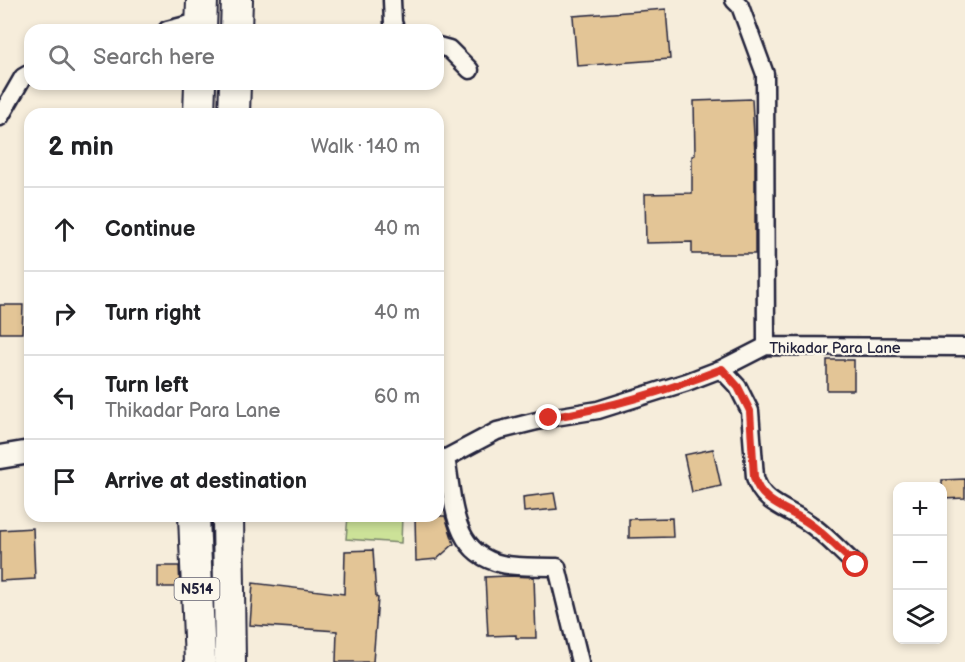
<!DOCTYPE html>
<html lang="en">
<head>
<meta charset="utf-8">
<style>
  body { margin:0; font-family:"Balsamiq Sans",sans-serif; background:#f6f6f6; color:#202124 }
  .controls { position:absolute; right:18px; bottom:18px; display:grid; overflow:hidden; border-radius:12px; box-shadow:0 3px 9px #0003 }
  .controls button { width:54px; height:54px; display:grid; place-items:center; padding:0; border:0; border-bottom:2px solid #e0e0e0; background:#fff; color:#202124; font:30px sans-serif }
  .stop { position:absolute; width:18px; height:18px; margin:-14px; border:4px solid #d93025; border-radius:50%; background:#fff }
  .stop.end { background:#d93025; border-color:#fff; box-shadow:0 2px 6px #0008 }
  .list { margin:0; padding:0; list-style:none }
  h2 { display:flex; justify-content:space-between; align-items:center; height:78px; margin:0; padding:0 24px; font-size:26px }
  h2 small { font-size:20px; font-weight:400; color:#757577 }
  .list li { display:grid; grid-template-columns:39px 1fr auto; gap:18px; align-items:center; box-sizing:border-box; height:84px; padding:0 24px; border-top:2px solid #e0e0e0 }
  .list b { display:block; font-size:22px; white-space:nowrap }
  .list p { margin:0; font-size:20px; white-space:nowrap; color:#757577 }
  .list em { font-size:20px; font-style:normal; color:#757577 }
  .icon { flex:none; width:33px; height:33px; fill:none; stroke:currentColor; stroke-width:2; stroke-linecap:round; stroke-linejoin:round }
  .map { position:relative; flex:none; width:965px; height:662px; overflow:hidden }
  .search { position:absolute; background:#fff; box-shadow:0 3px 9px #0003; left:24px; top:24px; width:420px; height:66px; display:flex; align-items:center; gap:15px; box-sizing:border-box; padding:0 21px; border-radius:18px; color:#757577; font-size:22px }
  .panel { position:absolute; background:#fff; box-shadow:0 3px 9px #0003; left:24px; top:108px; width:420px; height:414px; border-radius:18px }
  .map>svg:first-child { display:block }
  .green { fill:#cce298; stroke:#77826a; stroke-width:1.5 }
  .building { fill:#e3c596; stroke:#22223b; stroke-width:1.5 }
  .lines { fill:none; stroke-linecap:round; stroke-linejoin:round }
  .street-casing { stroke:#22223b; stroke-width:21 }
  .secondary-casing { stroke:#22223b; stroke-width:27 }
  .highway-casing { stroke:#22223b; stroke-width:34 }
  .street { stroke:#fbf7ec; stroke-width:16 }
  .secondary { stroke:#fbf7ec; stroke-width:22 }
  .highway { stroke:#fbf7ec; stroke-width:30 }
  .route { stroke:#d93025; stroke-width:8 }
  .labels { text-anchor:middle; stroke-width:4.5; stroke-linejoin:round; paint-order:stroke }
  .shield { fill:#fbf7ec; stroke:#636270; stroke-width:1.5 }
  .shield-label { font-size:14px; font-weight:bold; fill:#22223b }
  .street-label { font-size:15px; fill:#22223b; stroke:#fbf7ec }
</style>
</head>
<body>
<div class="map">
<svg width="965" height="662" viewBox="0 0 965 662">
  <rect width="100%" height="100%" fill="#f6eddb"/>
  <filter id="ink" filterUnits="userSpaceOnUse"><feTurbulence type="fractalNoise" baseFrequency=".0167" numOctaves="2"/><feDisplacementMap in="SourceGraphic" scale="12" xChannelSelector="R" yChannelSelector="G"/><feConvolveMatrix kernelMatrix="1 2 1 2 8 2 1 2 1" color-interpolation-filters="sRGB"/></filter>
  <g filter="url(#ink)">
    <path class="green" d="M348,516H402L401,543L346,539Z"/>
    <path class="building" d="M666,9L670,59L577,66L573,16Z
      M752,99L755,154V254H692V242L646,243L645,194L692,193V156L695,155L694,101Z
      M0,305H23L22,333H0Z
      M827,360H854V390H827Z
      M713,449L721,486L692,492L684,455Z
      M965,479V498L942,499V480Z
      M554,493L557,509L524,512L523,497Z
      M415,516H445L454,544L437,559L416,561Z
      M672,518L673,537L629,538V519Z
      M33,528L35,579L0,581V530Z
      M373,550L376,597L378,598L373,662H336L337,631L250,625L253,583L344,594L345,551Z
      M158,566H179L180,587H158Z
      M507,576L534,577L536,638H516V635L488,636L485,577Z"/>
    <g class="lines">
      <defs>
        <path id="street" d="M392,0L393,23L396,30
          M734,0L740,6L765,74L766,346
          M167,30L202,21
          M438,46L449,49L470,70
          M0,117L23,77L30,73
          M721,369L738,387L750,411L755,477C761,504 790,509 810,524C826,535 841,552 856,565
          M438,458H446L497,431L549,418L598,410L687,382L721,369L766,346L965,347
          M446,458C454,500 451,553 502,564C519,568 539,566 557,567L580,662"/>
        <path id="secondary" d="M0,457L30,452"/>
        <path id="highway" d="M201,30L202,0
          M236,30L237,0
          M199,114L200,84
          M234,114L235,84
          M194,516L200,662
          M228,516L230,662"/>
      </defs>
      <use href="#street" class="street-casing"/>
      <use href="#secondary" class="secondary-casing"/>
      <use href="#highway" class="highway-casing"/>
      <use href="#street" class="street"/>
      <use href="#secondary" class="secondary"/>
      <use href="#highway" class="highway"/>
    </g>
  </g>
  <g class="lines" filter="url(#ink)">
    <path class="route" d="M549,418C608,408 666,391 722,369L738,387L750,411L754,477C761,504 790,509 810,524C826,535 841,552 856,565"/>
  </g>
  <g class="labels">
    <rect class="shield" x="174.5" y="578" width="45" height="22" rx="4.5"/>
    <g class="shield-label">
      <text x="197" y="594">N514</text>
    </g>
    <g class="street-label">
      <text x="835" y="353">Thikadar Para Lane</text>
    </g>
  </g>
</svg>
<div class="controls">
<button>+</button>
<button>−</button>
<button><svg class="icon" aria-label="layers" viewBox="0 0 24 24"><path d="M12 4l9 5-9 5-9-5zM3 14l9 5 9-5"/></svg></button>
</div>
<div class="stop" style="left:856px;top:565px"></div>
<div class="stop end" style="left:549px;top:418px"></div>
<div class="search"><svg class="icon" aria-label="search" viewBox="0 0 24 24"><circle cx="10" cy="10" r="6"/><path d="M15 15l6 6"/></svg>Search here</div>
<section class="panel">
<h2>2 min<small>Walk · 140 m</small></h2>
<ul class="list">
<li><svg class="icon" aria-label="ahead" viewBox="0 0 24 24"><path d="M12 20V5M6 11l6-6 6 6"/></svg><div><b>Continue</b></div><em>40 m</em></li>
<li><svg class="icon" aria-label="right" viewBox="0 0 24 24"><path d="M7 20v-9h11M14 6l5 5-5 5"/></svg><div><b>Turn right</b></div><em>40 m</em></li>
<li><svg class="icon" aria-label="left" viewBox="0 0 24 24"><path d="M17 20v-9H6M10 6l-5 5 5 5"/></svg><div><b>Turn left</b><p>Thikadar Para Lane</p></div><em>60 m</em></li>
<li><svg class="icon" aria-label="arrive" viewBox="0 0 24 24"><path d="M6 21V4h12l-3 4 3 4H6"/></svg><div><b>Arrive at destination</b></div></li>
</ul>
</section>
</div>
</body>
</html>
